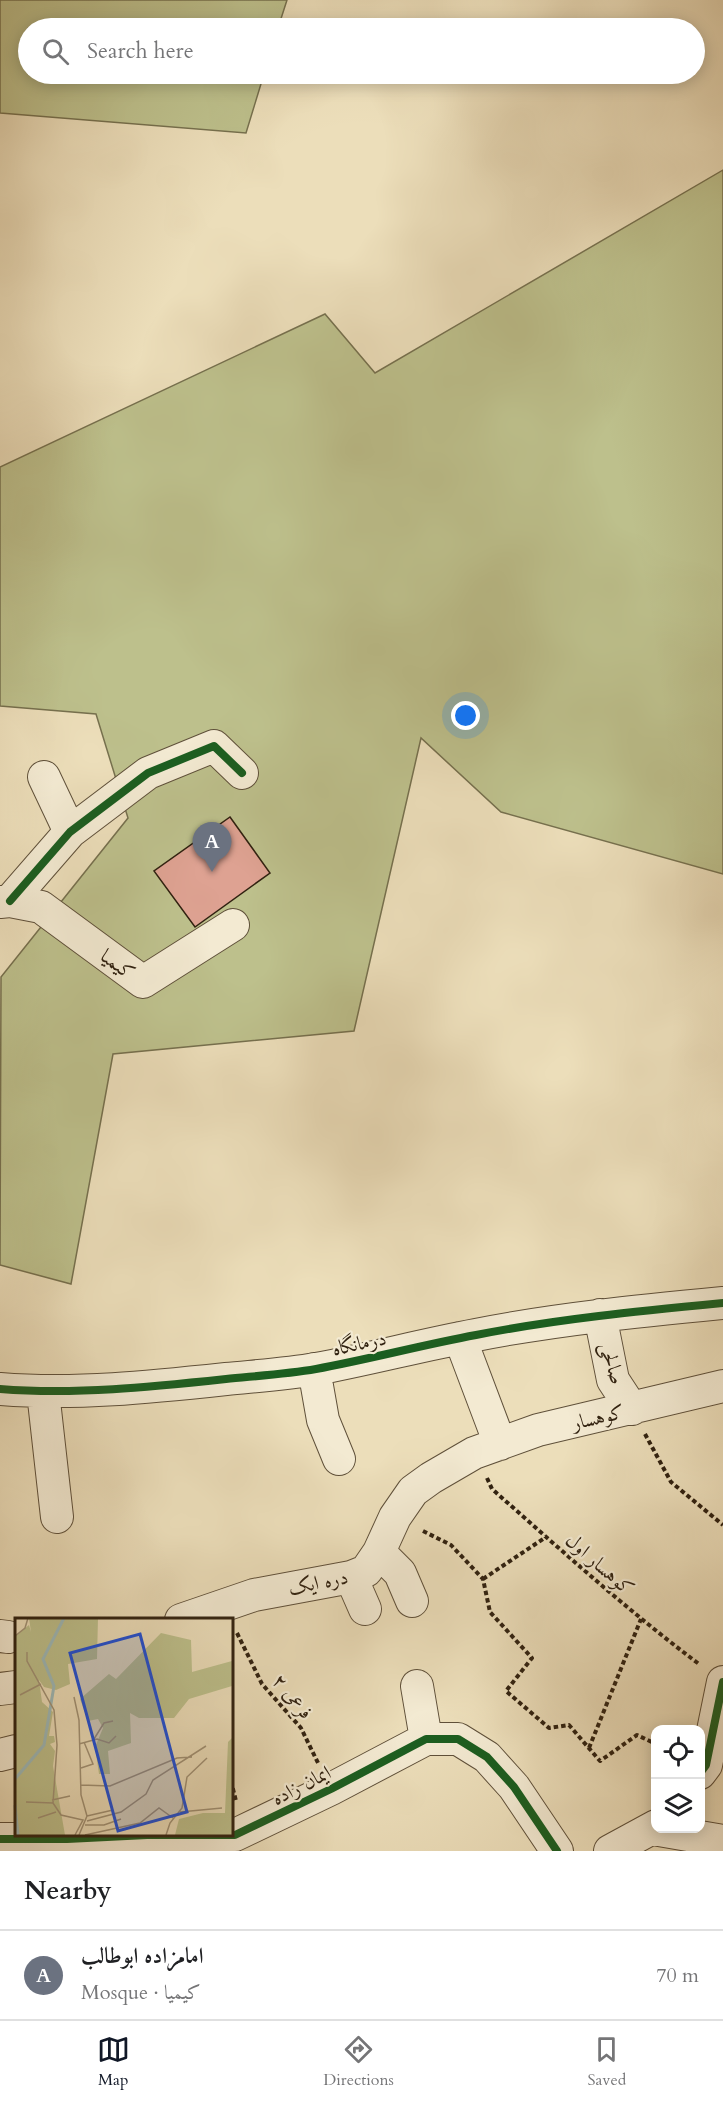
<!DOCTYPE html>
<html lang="en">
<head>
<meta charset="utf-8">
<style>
  body { margin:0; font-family:Cardo,Amiri,serif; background:#f6f6f6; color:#202124 }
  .controls { position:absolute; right:18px; bottom:18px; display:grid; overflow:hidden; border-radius:12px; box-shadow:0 3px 15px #0003 }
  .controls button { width:54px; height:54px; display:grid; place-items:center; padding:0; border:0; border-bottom:2px solid #e0e0e0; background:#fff; color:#202124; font:30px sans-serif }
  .you { position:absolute; left:466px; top:716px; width:21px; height:21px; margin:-15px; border:4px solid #fff; border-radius:50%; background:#1a73e8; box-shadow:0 0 0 9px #1a73e833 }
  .badge { display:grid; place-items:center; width:39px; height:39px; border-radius:50%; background:#111827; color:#fff; font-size:20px; font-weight:700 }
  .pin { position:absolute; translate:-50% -50px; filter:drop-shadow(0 2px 3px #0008) }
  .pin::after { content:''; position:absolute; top:32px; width:21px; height:18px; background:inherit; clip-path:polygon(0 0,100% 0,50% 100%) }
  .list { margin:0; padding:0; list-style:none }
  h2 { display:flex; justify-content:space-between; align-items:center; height:78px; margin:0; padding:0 24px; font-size:26px }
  h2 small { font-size:20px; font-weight:400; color:#757577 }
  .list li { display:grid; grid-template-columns:39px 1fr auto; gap:18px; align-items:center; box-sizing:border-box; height:90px; padding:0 24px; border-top:2px solid #e0e0e0 }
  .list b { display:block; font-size:22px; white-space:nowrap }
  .list p { margin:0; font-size:20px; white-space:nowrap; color:#757577 }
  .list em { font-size:20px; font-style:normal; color:#757577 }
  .icon { flex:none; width:33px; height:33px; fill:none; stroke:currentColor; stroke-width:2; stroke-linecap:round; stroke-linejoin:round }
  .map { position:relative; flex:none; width:723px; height:1851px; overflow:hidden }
  .search { position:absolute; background:#fff; box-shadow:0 3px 15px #0003; left:18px; right:18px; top:18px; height:66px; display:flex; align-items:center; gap:15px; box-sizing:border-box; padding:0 21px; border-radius:33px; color:#757577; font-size:22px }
  .sheet { height:168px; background:#fff }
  nav { display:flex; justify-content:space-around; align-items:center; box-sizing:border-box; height:84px; border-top:2px solid #e0e0e0; background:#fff; font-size:16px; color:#757577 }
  nav a { display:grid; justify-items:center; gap:3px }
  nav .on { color:#111827 }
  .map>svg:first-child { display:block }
  .green { fill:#bdc08c; stroke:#76704e; stroke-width:1.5 }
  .building { fill:#dea292; stroke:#302110; stroke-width:1.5 }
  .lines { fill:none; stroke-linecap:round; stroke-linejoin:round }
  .minor-casing { stroke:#5f503a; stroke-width:34 }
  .path { stroke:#302110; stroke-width:4; stroke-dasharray:4.5 3; stroke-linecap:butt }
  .minor { stroke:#f3ead2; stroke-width:32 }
  .cycleway-casing { stroke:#f3ead2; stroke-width:11 }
  .cycleway { stroke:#1b5e20; stroke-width:8 }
  .labels { text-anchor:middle; stroke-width:4.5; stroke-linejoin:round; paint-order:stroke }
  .street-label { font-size:20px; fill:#302110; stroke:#f3ead2 }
  .inset-river { fill:none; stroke:#9dbaba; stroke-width:3 }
  .inset-road { fill:none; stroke:#a19276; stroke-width:1.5 }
  .view { fill:#1d4ed8; fill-opacity:0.15; stroke:#1d4ed8; stroke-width:3 }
  .inset-edge { fill:none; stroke:#302110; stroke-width:3 }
</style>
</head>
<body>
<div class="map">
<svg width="723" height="1851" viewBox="0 0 723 1851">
  <rect width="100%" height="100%" fill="#ecdeba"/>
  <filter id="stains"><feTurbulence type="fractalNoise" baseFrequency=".00333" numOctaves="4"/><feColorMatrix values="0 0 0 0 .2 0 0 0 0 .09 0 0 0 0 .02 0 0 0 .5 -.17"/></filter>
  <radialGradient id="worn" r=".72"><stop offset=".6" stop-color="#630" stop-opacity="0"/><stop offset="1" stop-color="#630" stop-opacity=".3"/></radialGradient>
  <path class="green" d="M0,0H287L278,28H28V74H264L246,133L0,113Z
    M723,170V874L501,812L421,738L354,1031L113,1054L71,1284L0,1265L1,977L128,818L96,714L0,706V467L325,314L375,373Z"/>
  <path class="building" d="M230,817L270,873L195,927L154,871Z"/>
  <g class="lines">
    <defs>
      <path id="minor" d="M44,777L70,832
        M10,901L70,832L148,773L214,746L242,773
        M0,902L10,901L41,907L143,982L233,925
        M600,1315L613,1380L632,1409
        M460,1338L500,1444
        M314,1369L323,1420L339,1459
        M0,1389C75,1395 151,1387 226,1379C256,1376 287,1374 316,1369C370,1359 422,1345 476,1335C557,1319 640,1311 723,1303
        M43,1392L57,1517
        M379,1552L400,1573L412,1601
        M351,1577L365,1609
        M181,1620L254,1595L351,1577L366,1571L379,1552L395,1517L413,1491L431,1478L474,1453L538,1430L723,1386
        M0,1636L8,1637
        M417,1686L426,1739
        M0,1689L16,1687
        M0,1755L16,1751
        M700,1773L706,1765L723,1682
        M653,1829L723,1841
        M0,1839H67L147,1835H235L331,1789L426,1739H458L487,1757L514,1787L557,1851
        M610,1851L656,1826"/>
    </defs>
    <use href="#minor" class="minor-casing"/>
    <path class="path" d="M645,1434L671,1482L723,1525
      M487,1478L492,1489C560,1549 627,1610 699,1664
      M423,1531L451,1545L483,1579L490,1612L532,1658L506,1691L549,1728L569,1725L600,1761L637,1735L656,1744
      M483,1579L546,1537
      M237,1633L262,1684L301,1728L318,1763
      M589,1748L641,1619
      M231,1781L236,1801"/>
    <use href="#minor" class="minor"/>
    <defs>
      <path id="cycleway" d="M10,901L70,832L148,773L214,746L242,773
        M0,1389C75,1395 151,1387 226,1379C256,1376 287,1374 316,1369C370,1359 422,1345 476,1335C557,1319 640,1311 723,1303
        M700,1773L706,1765L723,1682
        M0,1839H67L147,1835H235L331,1789L426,1739H458L487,1757L514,1787L557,1851"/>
    </defs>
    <use href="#cycleway" class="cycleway-casing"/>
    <use href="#cycleway" class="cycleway"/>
  </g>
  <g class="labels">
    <g class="street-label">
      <text transform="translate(118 964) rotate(36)" y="7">کیمیا</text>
      <text transform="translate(359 1343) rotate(-12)" y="7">درمانگاه</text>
      <text transform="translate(613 1363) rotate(74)" y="7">صالحی</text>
      <text transform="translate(598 1417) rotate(-13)" y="7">کوهسار</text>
      <text transform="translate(600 1564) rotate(41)" y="7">کوهسار اول</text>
      <text transform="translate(318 1582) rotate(-11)" y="7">دره ایک</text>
      <text transform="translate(293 1696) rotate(51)" y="7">فرعی ۲</text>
      <text transform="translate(301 1785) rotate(-27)" y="7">ایمان زاده</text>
    </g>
  </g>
  <g transform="translate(15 1618)">
    <rect width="218" height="218" fill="#ecdeba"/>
    <path d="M14,0H83L82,41L53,46L55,66L41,72L29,69L24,62L27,84L38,94L34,118H39L40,124L35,126L40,133L38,148L50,217H0V18L14,7L16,14ZM146,15L176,22L177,54L217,43V68L174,81L159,100H124L115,95L116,125L93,133L95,156H84L80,129L88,110L83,101L73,103L65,81L94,56L101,61ZM217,120V217H160L164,201L188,195H210L213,124Z" fill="#bdc08c"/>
    <path class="inset-river" d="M0,161L29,127L39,68L28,41L49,0M0,187L3,217"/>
    <path class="inset-road" d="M0,18L10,10L13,0M12,34V43L39,92L42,127L38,185L46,197L68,202L60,217M5,77L26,66M59,79L64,102L66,177L72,198L64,217M79,121L89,105L98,103M64,126L82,121L94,125L101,118M66,150L78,146L69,124M66,167L95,168L162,140L177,139M37,182L55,178M11,184L38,185M165,194L207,190M72,198L98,192M23,200L41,194M72,203L106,194L131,176L138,162L191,128M70,207H89L106,201M70,217L125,205L144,190L158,200M151,217L155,205L167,190L172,159L192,140"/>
    <path class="view" d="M125,16L172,194L103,213L55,35Z"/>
    <rect width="218" height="218" class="inset-edge"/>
  </g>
  <rect width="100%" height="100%" filter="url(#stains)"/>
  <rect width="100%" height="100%" fill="url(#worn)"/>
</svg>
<div class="controls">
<button><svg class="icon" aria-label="locate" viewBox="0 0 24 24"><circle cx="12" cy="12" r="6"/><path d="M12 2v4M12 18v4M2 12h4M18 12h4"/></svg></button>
<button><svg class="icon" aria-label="layers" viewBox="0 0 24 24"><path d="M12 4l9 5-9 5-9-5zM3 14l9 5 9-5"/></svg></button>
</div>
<div class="you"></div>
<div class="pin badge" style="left:212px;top:872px;background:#6b7280">A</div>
<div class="search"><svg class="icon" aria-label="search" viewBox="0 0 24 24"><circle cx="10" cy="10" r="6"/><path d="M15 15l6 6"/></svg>Search here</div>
</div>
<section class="sheet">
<h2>Nearby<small></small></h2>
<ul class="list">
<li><span class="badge" style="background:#6b7280">A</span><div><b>امامزاده ابوطالب</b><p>Mosque · کیمیا</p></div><em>70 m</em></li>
</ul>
</section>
<nav>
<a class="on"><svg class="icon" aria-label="map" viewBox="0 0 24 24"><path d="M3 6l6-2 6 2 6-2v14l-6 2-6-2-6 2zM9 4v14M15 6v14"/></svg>Map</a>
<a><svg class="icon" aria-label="directions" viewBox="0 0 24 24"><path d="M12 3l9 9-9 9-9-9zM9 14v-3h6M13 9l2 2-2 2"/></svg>Directions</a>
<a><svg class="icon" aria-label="saved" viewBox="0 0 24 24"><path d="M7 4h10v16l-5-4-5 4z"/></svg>Saved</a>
</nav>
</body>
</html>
